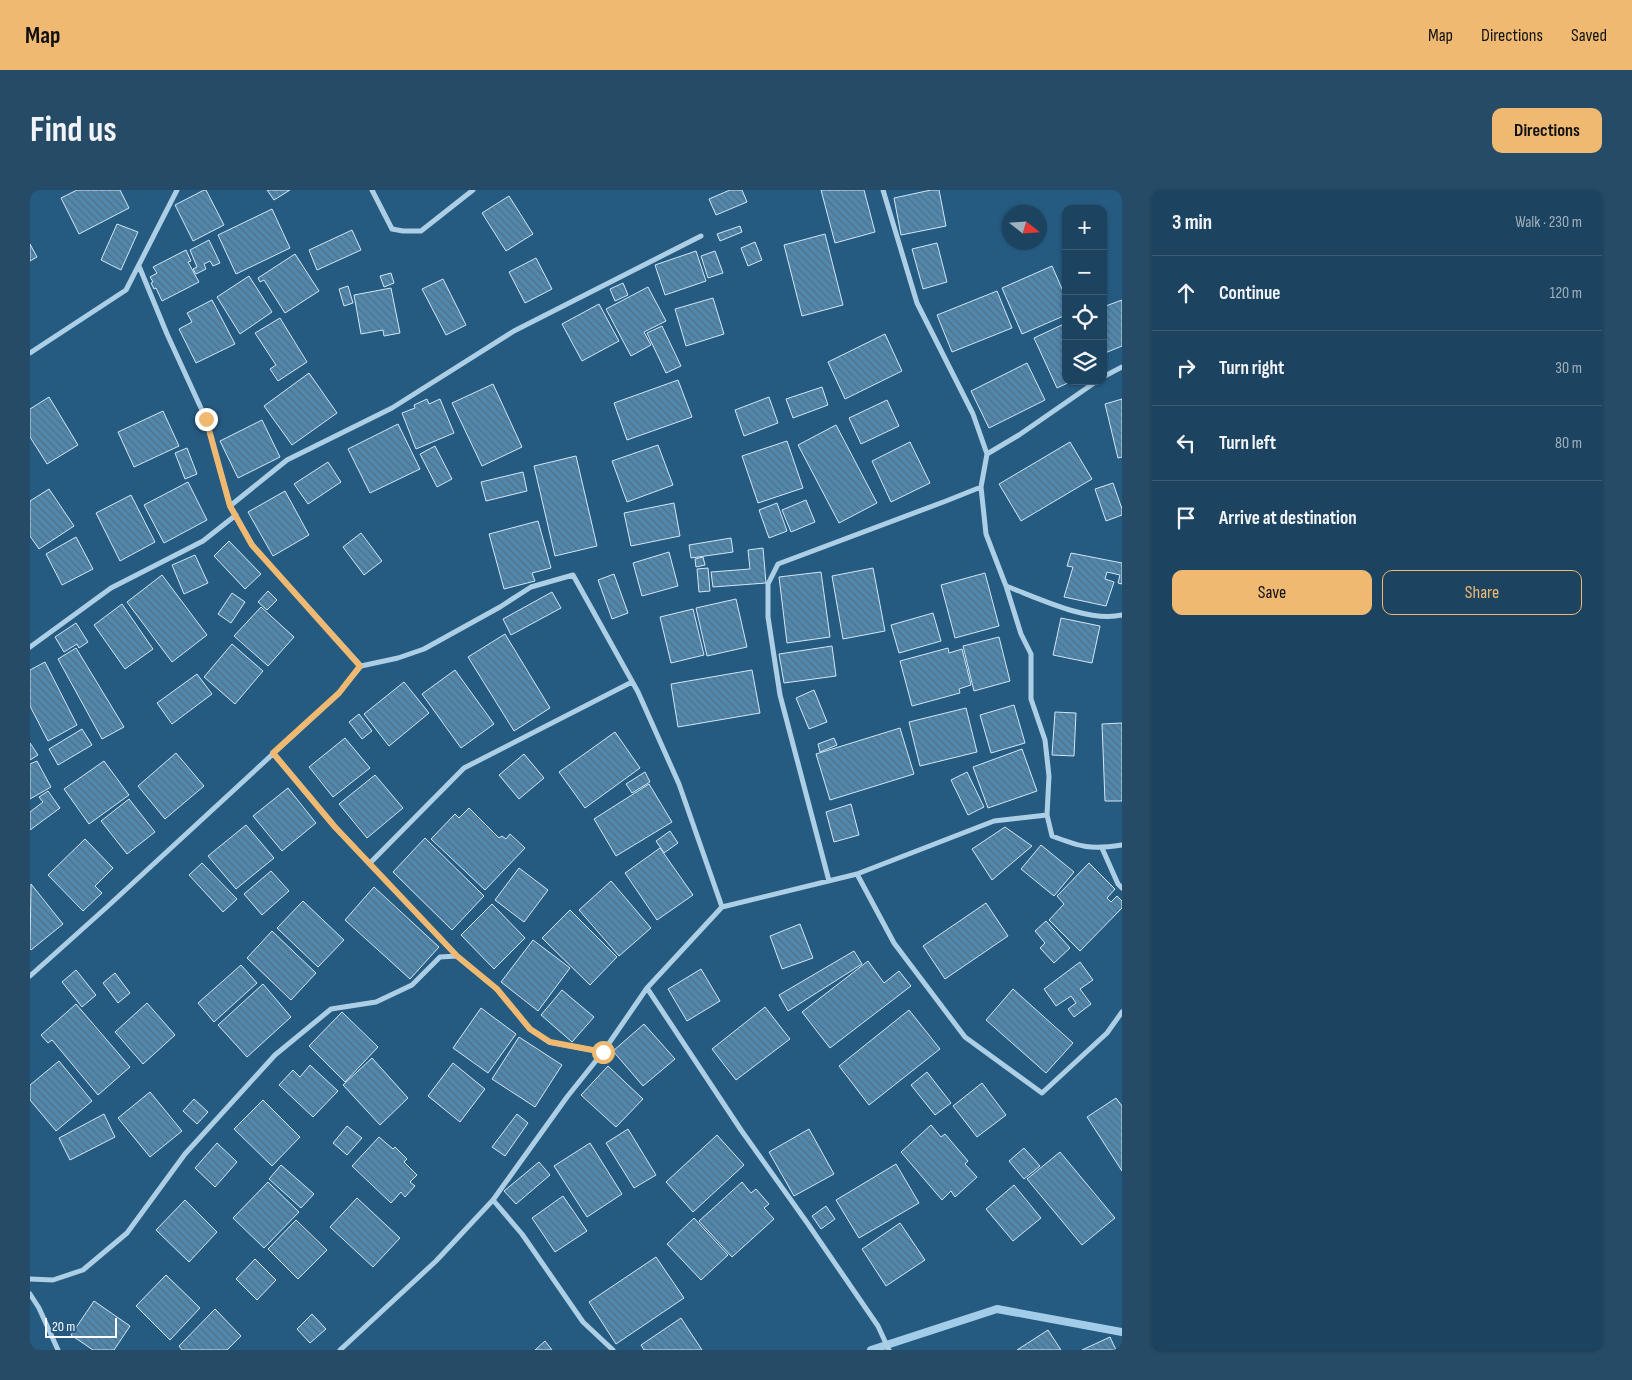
<!DOCTYPE html>
<html lang="en">
<head>
<meta charset="utf-8">
<style>
  body { margin:0; font-family:"Sofia Sans Condensed",sans-serif; background:#254b67; color:#f1f3f6 }
  .controls { position:absolute; right:15px; top:15px; display:grid; overflow:hidden; border-radius:10px; box-shadow:0 1px 4px #0004 }
  .controls button { width:45px; height:45px; display:grid; place-items:center; padding:0; border:0; border-bottom:1px solid #3a5c76; background:#1c4461; color:#f1f3f6; font:25px sans-serif }
  .compass { position:absolute; left:972px; top:15px; width:45px; height:45px; border-radius:50%; background:#1c4461; box-shadow:0 1px 4px #0004; rotate:107deg }
  .scale { position:absolute; left:15px; bottom:12px; width:72px; box-sizing:border-box; padding-left:5px; border:2px solid #fff; border-top:0; font-size:14px; line-height:18px; white-space:nowrap; color:#fff; -webkit-text-stroke:4px #265b81; paint-order:stroke }
  .stop { position:absolute; width:15px; height:15px; margin:-11px; border:4px solid #efb972; border-radius:50%; background:#fff }
  .stop.end { background:#efb972; border-color:#fff; box-shadow:0 1px 5px #0008 }
  .list { margin:0; padding:0; list-style:none }
  h2 { display:flex; justify-content:space-between; align-items:center; height:65px; margin:0; padding:0 20px; font-size:21px }
  h2 small { font-size:16px; font-weight:400; color:#a0b0bd }
  .list li { display:grid; grid-template-columns:32px 1fr auto; gap:15px; align-items:center; box-sizing:border-box; height:75px; padding:0 20px; border-top:1px solid #3a5c76 }
  .list b { display:block; font-size:19px; white-space:nowrap }
  .list em { font-size:16px; font-style:normal; color:#a0b0bd }
  .actions { display:flex; gap:10px; padding:15px 20px }
  .actions a { flex:1; padding:11px 0; border:1px solid #efb972; border-radius:10px; text-align:center; font-size:18px; color:#efb972 }
  .actions .main { background:#efb972; color:#111 }
  .icon { flex:none; width:28px; height:28px; fill:none; stroke:currentColor; stroke-width:2; stroke-linecap:round; stroke-linejoin:round }
  .map { position:relative; flex:none; width:1092px; height:1160px; overflow:hidden; border-radius:10px }
  header { display:flex; align-items:center; gap:30px; box-sizing:border-box; height:70px; padding:0 25px; background:#efb972; color:#111 }
  header strong { font-size:24px }
  nav { display:flex; gap:28px; margin-inline-start:auto; font-size:18px }
  .intro { display:flex; align-items:center; justify-content:space-between; box-sizing:border-box; height:120px; padding:0 30px }
  h1 { margin:0; font-size:35px }
  .button { padding:12px 22px; border-radius:10px; background:#efb972; color:#111; font-size:18px; font-weight:700 }
  main { display:flex; gap:30px; padding:0 30px }
  aside { flex:1; background:#1c4461; border-radius:10px; box-shadow:0 1px 4px #0004 }
  .map>svg:first-child { display:block }
  .lines { fill:none; stroke-linecap:round; stroke-linejoin:round }
  .stream { stroke:#a2cce7; stroke-width:8 }
  .building { fill:url(#building-back-hatch); stroke:#d1e6f5 }
  .minor { stroke:#adcfe6; stroke-width:5 }
  .route { stroke:#efb972; stroke-width:6 }
</style>
</head>
<body>
<header>
<strong>Map</strong>
<nav><a>Map</a><a>Directions</a><a>Saved</a></nav>
</header>
<div class="intro"><h1>Find us</h1><a class="button">Directions</a></div>
<main>
<div class="map">
<svg width="1092" height="1160" viewBox="0 0 1092 1160">
  <defs>
    <pattern id="building-back-hatch" width="6" height="6" patternUnits="userSpaceOnUse" patternTransform="scale(1.25)"><rect width="6" height="6" fill="#5287ac"/><path d="M-1 5l2 2M0 0l6 6M5-1l2 2" fill="none" stroke="#506f86"/></pattern>
  </defs>
  <rect width="100%" height="100%" fill="#265b81"/>
  <g class="lines">
    <path class="stream" d="M841,1160L967,1119L1092,1142"/>
  </g>
  <path class="building" d="M47,0H90L99,18L49,44L31,8Z
    M174,0H176L194,35L163,51L145,15Z
    M237,0H260L244,10Z
    M700,0H712L717,12L686,25L679,9Z
    M791,0H834L845,42L805,53Z
    M901,0H909L916,36L871,45L864,8Z
    M479,6L503,44L476,61L452,23Z
    M242,19L260,58L206,84L188,45Z
    M87,34L108,42L91,80L71,70Z
    M710,36L712,42L690,51L687,44Z
    M322,40L331,60L287,80L279,60Z
    M795,44L813,115L772,126L754,55Z
    M179,50L190,73L183,76L180,71L174,74L176,79L166,84L163,79L167,77L160,60Z
    M725,52L732,70L718,76L711,58Z
    M907,53L917,92L893,99L882,59Z
    M0,54L7,67L0,71Z
    M156,60L161,71L158,72L169,92L132,111L126,98L124,99L121,93L123,92L120,87L127,83L123,77Z
    M666,61L676,91L635,105L625,75Z
    M685,61L693,83L678,88L671,66Z
    M265,64L289,101L255,123L234,90L230,92L228,88Z
    M506,68L522,99L495,113L479,82Z
    M1022,76L1036,108V125L992,144L972,98Z
    M361,83L364,93L354,97L350,86Z
    M219,86L242,122L210,144L187,107Z
    M413,89L436,135L416,145L392,99Z
    M593,93L598,105L585,111L580,99Z
    M318,96L323,113L314,116L309,99Z
    M618,97L636,131L614,142L621,155L601,166L576,119Z
    M361,98L370,143L354,146L353,140L331,144L324,105Z
    M967,101L982,138L922,162L907,125Z
    M683,108L694,144L656,156L645,119Z
    M182,110L205,154L166,173L149,139L162,132L157,123Z
    M1092,110V156L1075,163L1073,159V117Z
    M569,114L589,151L552,171L532,134Z
    M250,128L277,172L248,191L240,179L246,175L225,143Z
    M1036,133V191H1042L1027,198L1004,148Z
    M632,136L651,176L636,183L617,143Z
    M855,144L872,181L815,209L798,172Z
    M997,173L1015,210L959,238L941,201Z
    M279,183L307,223L262,255L234,216Z
    M648,190L662,227L597,250L584,213Z
    M463,194L492,257L452,276L422,213Z
    M792,197L798,215L763,228L756,209Z
    M19,207L48,255L17,274L0,247V219Z
    M739,207L748,233L714,246L705,220Z
    M397,209L399,214L410,209L424,243L386,259L372,223L385,218L384,215Z
    M1092,209V267L1088,268L1075,214Z
    M857,210L869,236L831,254L819,228Z
    M133,221L149,256L104,277L88,242Z
    M232,230L250,267L208,288L190,251Z
    M368,234L390,279L340,303L318,259Z
    M806,235L847,313L809,333L768,255Z
    M757,251L773,298L728,313L712,266Z
    M880,252L900,293L861,312L842,271Z
    M1040,252L1062,289L991,331L969,294Z
    M628,255L643,295L597,312L582,271Z
    M405,256L422,289L407,297L390,264Z
    M157,258L167,284L155,289L145,263Z
    M546,266L567,356L525,366L504,276Z
    M298,272L311,292L278,314L264,294Z
    M493,282L497,301L456,311L451,292Z
    M158,292L177,330L134,353L114,315Z
    M1083,293L1092,319V325L1076,331L1065,299Z
    M19,299L44,336L9,359L0,346V311Z
    M255,301L279,345L243,366L218,322Z
    M101,305L125,352L90,371L66,323Z
    M776,310L785,332L761,342L752,320Z
    M644,313L650,346L601,356L594,323Z
    M747,313L757,341L739,348L729,320Z
    M508,331L521,378L502,383L505,391L474,399L459,344Z
    M331,343L352,371L334,385L313,357Z
    M46,347L63,379L32,395L16,364Z
    M701,348L703,362L661,368L659,355Z
    M199,351L231,384L215,399L184,366Z
    M733,358L736,393L683,397L681,382L720,379L718,360Z
    M639,362L648,396L612,406L603,373Z
    M1041,363L1092,373V394L1088,393L1090,385L1077,382L1075,389L1084,392L1076,416L1034,407L1043,377L1037,376Z
    M165,365L178,393L154,404L142,375Z
    M673,367L675,375L666,377L665,369Z
    M678,378L680,401L669,402L667,379Z
    M843,378L855,441L813,449L802,386Z
    M791,382L800,447L757,453L749,387Z
    M955,383L969,436L925,448L911,395Z
    M584,384L598,423L582,429L568,390Z
    M132,385L177,445L142,472L97,412Z
    M238,401L247,410L237,420L228,412Z
    M522,402L531,418L481,445L473,429Z
    M202,403L215,412L201,433L188,424Z
    M706,409L717,457L677,466L666,418Z
    M92,414L123,459L95,479L64,435Z
    M231,417L264,447L238,476L204,446Z
    M663,419L674,465L641,473L630,427Z
    M903,423L911,451L869,463L861,435Z
    M1031,428L1070,436L1062,473L1023,465Z
    M46,433L58,452L49,458L47,454L34,462L25,447Z
    M475,444L520,518L484,541L438,467Z
    M969,447L980,491L944,501L933,456Z
    M202,454L233,481L205,514L174,487Z
    M802,456L806,486L754,493L749,464Z
    M46,458L94,537L72,549L28,469Z
    M918,458L919,463L932,459L941,495L929,499L930,503L882,516L870,471Z
    M15,472L47,535L18,551L0,516V480Z
    M425,480L464,534L431,558L392,504Z
    M722,480L730,523L648,537L641,494Z
    M167,484L182,504L142,534L127,513Z
    M374,492L399,523L359,556L334,524Z
    M784,500L797,532L779,539L766,508Z
    M984,515L995,553L961,563L950,525Z
    M936,518L947,562L890,576L879,532Z
    M1025,522L1046,523L1044,566L1022,565Z
    M329,524L342,541L332,549L319,532Z
    M1092,533V611H1075L1072,534Z
    M870,538L884,584L800,610L786,564Z
    M52,539L62,555L28,575L19,559Z
    M585,542L610,578L555,618L529,582Z
    M315,548L340,578L303,607L279,577Z
    M804,548L807,555L790,562L788,554Z
    M0,553L8,565L0,570Z
    M992,559L1007,601L958,618L943,577Z
    M146,563L174,596L135,629L108,596Z
    M494,564L514,588L489,609L469,585Z
    M7,571L21,597L0,609V574Z
    M74,571L99,605L59,634L34,599Z
    M615,582L620,592L602,603L596,594Z
    M937,582L954,617L938,625L921,590Z
    M345,585L373,618L337,648L309,614Z
    M619,594L642,632L586,666L564,629Z
    M258,598L286,633L252,661L223,626Z
    M18,601L30,618L0,640V622L13,612L9,607Z
    M99,609L125,642L97,664L71,631Z
    M821,614L829,645L804,652L796,622Z
    M439,618L469,648L472,646L476,649L480,644L495,658L455,700L401,649L425,624L429,628Z
    M216,635L244,668L206,699L178,666Z
    M975,637L1002,656L962,690L942,659Z
    M640,641L648,653L634,663L626,651Z
    M395,648L454,706L422,740L363,682Z
    M55,649L83,678L65,696L72,703L53,721L18,685Z
    M1011,655L1044,682L1024,706L991,679Z
    M630,658L663,705L627,730L595,683Z
    M172,673L207,709L193,722L159,685Z
    M1059,673L1085,699L1077,708L1081,712L1087,706L1092,711V718L1050,761L1019,730L1034,714L1027,706Z
    M489,678L518,700L494,732L465,710Z
    M241,681L259,701L232,725L214,704Z
    M581,691L621,738L589,766L549,720Z
    M1,694L33,734L1,760L0,758Z
    M344,697L409,757L380,789L315,730Z
    M273,711L314,750L288,777L247,738Z
    M956,713L978,746L915,789L893,756Z
    M462,714L495,748L464,779L431,745Z
    M540,720L587,767L560,795L512,748Z
    M1016,731L1040,758L1024,773L1010,758L1015,753L1005,741Z
    M770,734L783,768L752,779L740,746Z
    M242,741L286,783L261,810L217,768Z
    M503,750L540,778L508,821L471,792Z
    M824,761L832,774L758,821L749,805Z
    M838,771L854,793L869,781L881,796L800,858L772,822Z
    M1050,772L1063,790L1050,799L1061,814L1044,827L1038,819L1046,813L1041,806L1026,816L1014,799Z
    M211,775L227,793L184,832L168,813Z
    M671,779L690,811L657,831L638,799Z
    M46,780L66,805L52,817L32,792Z
    M85,783L100,803L88,813L73,793Z
    M233,794L261,827L217,867L188,835Z
    M983,799L1043,853L1016,883L956,830Z
    M532,800L564,827L542,852L511,825Z
    M117,813L145,845L113,874L85,842Z
    M46,814L100,877L68,905L22,850L18,853L11,845Z
    M735,817L760,849L706,890L682,859Z
    M451,818L486,844L458,883L423,858Z
    M879,820L910,859L839,915L809,876Z
    M312,822L348,857L315,892L279,856Z
    M614,834L645,869L613,896L583,861Z
    M489,847L532,875L505,917L462,889Z
    M342,868L378,908L350,935L313,895Z
    M29,871L62,911L26,941L0,910V895Z
    M423,873L455,899L430,932L398,906Z
    M280,875L308,901L283,927L249,895L263,880L270,887Z
    M578,876L613,909L586,937L551,905Z
    M897,882L921,913L905,925L881,895Z
    M952,893L976,925L947,947L923,916Z
    M120,902L152,941L120,967L88,928Z
    M1086,908L1092,916V981L1057,927Z
    M164,909L178,922L167,934L153,921Z
    M233,910L270,947L242,976L204,939Z
    M74,924L85,947L40,970L29,948Z
    M487,924L498,933L475,966L462,957Z
    M901,935L911,947L915,944L938,971L935,974L947,987L925,1007L921,1001L912,1010L871,962Z
    M317,936L332,948L317,965L303,953Z
    M598,939L626,985L604,998L576,953Z
    M779,939L804,984L764,1006L739,962Z
    M687,945L714,975L663,1022L636,992Z
    M349,947L363,959L365,957L377,969L374,972L387,985L380,992L385,996L375,1007L371,1002L361,1013L322,976Z
    M187,953L207,972L185,997L165,978Z
    M560,953L592,1004L557,1027L524,976Z
    M994,958L1010,976L994,989L979,971Z
    M1030,962L1085,1028L1052,1055L997,989Z
    M509,972L520,985L486,1014L474,1001Z
    M866,974L889,1013L829,1048L806,1010Z
    M251,975L284,1004L271,1018L239,989Z
    M238,992L269,1022L234,1058L203,1028Z
    M712,992L721,1003L726,999L739,1014L734,1018L744,1029L702,1067L669,1031Z
    M984,995L1011,1028L983,1051L956,1019Z
    M533,1006L557,1041L525,1062L502,1028Z
    M327,1008L370,1048L343,1077L300,1037Z
    M155,1010L187,1042L159,1072L126,1040Z
    M796,1016L805,1029L791,1039L782,1026Z
    M664,1028L698,1065L671,1090L637,1054Z
    M266,1030L297,1060L268,1089L238,1059Z
    M870,1033L895,1070L856,1096L832,1059Z
    M626,1067L654,1108L586,1154L559,1112Z
    M225,1069L246,1090L227,1110L206,1089Z
    M136,1085L170,1118L140,1150L106,1116Z
    M64,1111L100,1136L84,1160H63L41,1145Z
    M185,1119L211,1146L197,1160H152L149,1156Z
    M282,1124L296,1139L280,1153L267,1139Z
    M651,1128L672,1160H614L611,1155Z
    M1018,1140L1031,1160H987Z
    M1080,1147L1086,1160H1052Z
    M515,1151L522,1160H505Z"/>
  <g class="lines">
    <path class="minor" d="M342,0L362,39L373,41H391L443,0
      M853,0L887,113L943,224L957,264L951,297L956,344L976,396L991,444L1001,464V509L1015,550L1019,586L1017,625L1022,646C1051,657 1060,660 1092,655
      M109,76L137,144L176,229L200,316L222,355L331,476
      M0,163L96,100L147,0
      M1073,187L1092,177
      M957,264L989,245L1067,191
      M200,316L257,270L362,218L484,141L671,46
      M976,396C1008,408 1059,433 1092,425
      M0,457L81,398L173,351L206,325
      M243,563L305,637L427,766L467,799L500,839L519,852L573,862
      M1072,658L1088,694L1092,698
      M340,673L434,578L602,492
      M827,684L864,753L935,847L1012,903L1077,843L1092,822
      M799,691L750,505L738,427V394L748,374L916,311L951,297
      M0,786L78,716L309,503L331,476L368,468L394,459L470,417L501,397L543,385L608,502L649,594L692,717
      M617,798L711,940L778,1034L848,1136L859,1160
      M463,1010L492,1044L553,1132L583,1160
      M0,1089L23,1090L53,1080L97,1043L155,964L245,865L301,819L346,812L382,795L410,767L427,766
      M0,1104L9,1118L28,1160
      M310,1160L406,1071L463,1010L537,907L573,862L617,798L692,717L827,684L964,631L1017,625"/>
  </g>
  <g class="lines">
    <path class="route" d="M176,229L200,316L222,355L330,476L309,503L243,563L305,637L427,766L467,799L500,839L520,852L573,862"/>
  </g>
</svg>
<div class="controls">
<button>+</button>
<button>−</button>
<button><svg class="icon" aria-label="locate" viewBox="0 0 24 24"><circle cx="12" cy="12" r="6"/><path d="M12 2v4M12 18v4M2 12h4M18 12h4"/></svg></button>
<button><svg class="icon" aria-label="layers" viewBox="0 0 24 24"><path d="M12 4l9 5-9 5-9-5zM3 14l9 5 9-5"/></svg></button>
</div>
<svg class="compass" viewBox="-18 -18 36 36"><path d="M0-13l5 13h-10z" fill="#e53935"/><path d="M0 13l5-13h-10z" fill="#a0b0bd"/></svg>
<div class="scale">20 m</div>
<div class="stop" style="left:573px;top:862px"></div>
<div class="stop end" style="left:176px;top:229px"></div>
</div>
<aside>
<h2>3 min<small>Walk · 230 m</small></h2>
<ul class="list">
<li><svg class="icon" aria-label="ahead" viewBox="0 0 24 24"><path d="M12 20V5M6 11l6-6 6 6"/></svg><div><b>Continue</b></div><em>120 m</em></li>
<li><svg class="icon" aria-label="right" viewBox="0 0 24 24"><path d="M7 20v-9h11M14 6l5 5-5 5"/></svg><div><b>Turn right</b></div><em>30 m</em></li>
<li><svg class="icon" aria-label="left" viewBox="0 0 24 24"><path d="M17 20v-9H6M10 6l-5 5 5 5"/></svg><div><b>Turn left</b></div><em>80 m</em></li>
<li><svg class="icon" aria-label="arrive" viewBox="0 0 24 24"><path d="M6 21V4h12l-3 4 3 4H6"/></svg><div><b>Arrive at destination</b></div></li>
</ul>
<div class="actions"><a class="main">Save</a><a>Share</a></div>
</aside>
</main>
</body>
</html>
